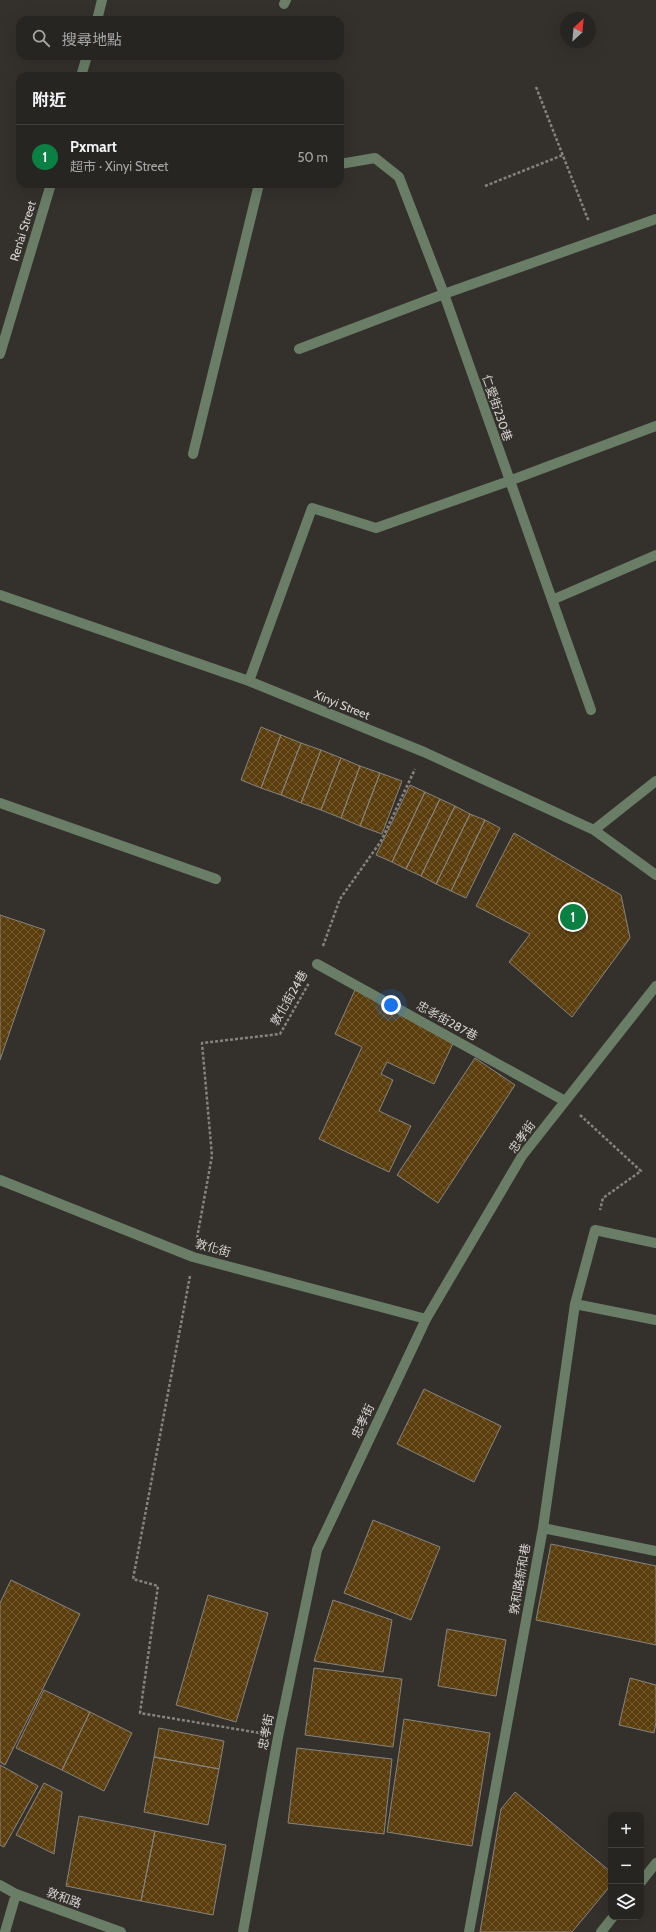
<!DOCTYPE html>
<html lang="zh-TW">
<head>
<meta charset="utf-8">
<style>
  body { margin:0; font-family:Cabin,"Noto Sans TC",sans-serif; background:#33312f; color:#f1f3f6 }
  .controls { position:absolute; right:12px; bottom:12px; display:grid; overflow:hidden; border-radius:8px; box-shadow:0 4px 16px #0002 }
  .controls button { width:36px; height:36px; display:grid; place-items:center; padding:0; border:0; border-bottom:1px solid #434240; background:#272522; color:#f1f3f6; font:20px sans-serif }
  .compass { position:absolute; left:560px; top:12px; width:36px; height:36px; border-radius:50%; background:#272522; box-shadow:0 4px 16px #0002; rotate:26deg }
  .you { position:absolute; left:391px; top:1005px; width:14px; height:14px; margin:-10px; border:3px solid #fff; border-radius:50%; background:#1a73e8; box-shadow:0 0 0 6px #1a73e833 }
  .badge { display:grid; place-items:center; width:26px; height:26px; border-radius:50%; background:#0b8043; color:#fff; font-size:13px; font-weight:700 }
  .pin { position:absolute; translate:-50% -50%; border:2px solid #fff; box-shadow:0 1px 4px #0006 }
  .list { margin:0; padding:0; list-style:none }
  h2 { display:flex; justify-content:space-between; align-items:center; height:52px; margin:0; padding:0 16px; font-size:17px }
  h2 small { font-size:13px; font-weight:400; color:#a4a5a5 }
  .list li { display:grid; grid-template-columns:26px 1fr auto; gap:12px; align-items:center; box-sizing:border-box; height:64px; padding:0 16px; border-top:1px solid #434240 }
  .list b { display:block; font-size:15px; white-space:nowrap }
  .list p { margin:0; font-size:13px; white-space:nowrap; color:#a4a5a5 }
  .list em { font-size:13px; font-style:normal; color:#a4a5a5 }
  .icon { flex:none; width:22px; height:22px; fill:none; stroke:currentColor; stroke-width:2; stroke-linecap:round; stroke-linejoin:round }
  .map { position:relative; flex:none; width:656px; height:1932px; overflow:hidden }
  .search { position:absolute; background:#272522; box-shadow:0 4px 16px #0002; left:16px; top:16px; width:328px; height:44px; display:flex; align-items:center; gap:10px; box-sizing:border-box; padding:0 14px; border-radius:12px; color:#a4a5a5; font-size:15px }
  .panel { position:absolute; background:#272522; box-shadow:0 4px 16px #0002; left:16px; top:72px; width:328px; height:116px; border-radius:12px }
  .map>svg:first-child { display:block }
  .building { fill:url(#building-cross-hatch); stroke:#87837e }
  .lines { fill:none; stroke-linecap:round; stroke-linejoin:round }
  .path { stroke:#85827f; stroke-width:2.5; stroke-dasharray:3 2; stroke-linecap:butt }
  .minor { stroke:#6a7e67; stroke-width:10 }
  .labels { text-anchor:middle; stroke-width:3.5; stroke-linejoin:round; paint-order:stroke }
  .street-label { font-size:12px; fill:#d6d4d2; stroke:#34312d }
</style>
</head>
<body>
<div class="map">
<svg width="656" height="1932" viewBox="0 0 656 1932">
  <defs>
    <pattern id="building-cross-hatch" width="8" height="8" patternUnits="userSpaceOnUse"><rect width="8" height="8" fill="#5b3e0e"/><path d="M0 0l8 8M0 8l8-8" fill="none" stroke="#725930"/></pattern>
  </defs>
  <rect width="100%" height="100%" fill="#34312d"/>
  <path class="building" d="M261,727L281,735L261,788L241,780Z
    M281,735L301,743L281,795L261,788Z
    M301,743L321,750L301,803L281,795Z
    M321,750L341,758L321,810L301,803Z
    M341,758L360,766L341,818L321,810Z
    M360,766L380,773L360,826L341,818Z
    M380,773L402,781L382,834L360,826Z
    M410,785L425,792L392,862L376,855Z
    M425,792L440,799L406,869L392,862Z
    M440,799L455,806L421,876L406,869Z
    M455,806L470,814L436,884L421,876Z
    M470,814L485,820L451,891L436,884Z
    M485,820L500,828L466,898L451,891Z
    M514,833L621,895L630,938L572,1017L509,962L530,934L476,906Z
    M0,915L45,930L0,1060Z
    M355,990L456,1037L434,1084L387,1062L381,1074L393,1080L379,1111L411,1126L389,1172L319,1139L362,1047L335,1034Z
    M475,1058L515,1085L438,1203L397,1175Z
    M424,1389L501,1426L474,1482L397,1444Z
    M373,1520L440,1547L411,1620L344,1593Z
    M551,1544L656,1566V1645L536,1620Z
    M11,1580L80,1614L5,1765L0,1762V1603Z
    M208,1595L268,1613L236,1722L176,1705Z
    M333,1600L392,1620L383,1672L314,1661Z
    M447,1629L506,1640L496,1696L438,1686Z
    M314,1668L402,1679L393,1747L305,1735Z
    M630,1678L656,1685V1722L654,1733L619,1725Z
    M44,1690L90,1712L62,1770L16,1748Z
    M90,1712L132,1733L104,1791L62,1770Z
    M404,1719L490,1733L472,1846L387,1832Z
    M159,1728L224,1741L219,1769L154,1757Z
    M297,1748L392,1759L384,1834L288,1823Z
    M154,1757L219,1769L208,1825L144,1812Z
    M0,1765L38,1786L4,1847L0,1845Z
    M44,1783L62,1792L54,1854L16,1835Z
    M515,1792L611,1872V1885L572,1932H480L501,1809Z
    M79,1816L155,1831L141,1901L66,1886Z
    M155,1831L226,1845L213,1915L141,1901Z"/>
  <g class="lines">
    <path class="path" d="M536,87L589,222
      M485,186L563,155
      M323,946L340,899L381,841L415,769
      M580,1115L641,1171L603,1198L600,1210
      M197,1238L212,1156L202,1043L280,1034L309,983
      M190,1276L133,1579L158,1586L140,1713L260,1733"/>
    <path class="minor" d="M284,4L286,0
      M97,20L102,0
      M81,76L87,56
      M340,164L375,158L399,177L444,294L591,710
      M299,349L444,294L656,219
      M0,354L51,184
      M193,454L259,184
      M0,595L249,681L424,752L594,830L656,875
      M552,600L656,555
      M249,681L312,508L376,528L509,481L656,426
      M0,803L216,879
      M594,830L656,781
      M317,964L565,1101
      M0,1180L193,1257L426,1319
      M575,1304L656,1320
      M543,1528L656,1551
      M641,1882L656,1863
      M0,1885L16,1894L121,1932
      M5,1932L16,1894
      M243,1932L278,1737L317,1550L426,1319L522,1156L656,986
      M469,1932L543,1528L575,1304L595,1230L656,1243
      M601,1932L613,1917"/>
  </g>
  <g class="labels">
    <g class="street-label">
      <text transform="translate(23 231) rotate(-73)" y="4">Ren’ai Street</text>
      <text transform="translate(497 408) rotate(71)" y="4">仁愛街230巷</text>
      <text transform="translate(342 705) rotate(22)" y="4">Xinyi Street</text>
      <text transform="translate(289 998) rotate(-60)" y="4">敦化街24巷</text>
      <text transform="translate(447 1021) rotate(29)" y="4">忠孝街287巷</text>
      <text transform="translate(522 1137) rotate(-54)" y="4">忠孝街</text>
      <text transform="translate(213 1248) rotate(16)" y="4">敦化街</text>
      <text transform="translate(363 1421) rotate(-65)" y="4">忠孝街</text>
      <text transform="translate(520 1579) rotate(-80)" y="4">敦和路新和巷</text>
      <text transform="translate(266 1732) rotate(-79)" y="4">忠孝街</text>
      <text transform="translate(64 1898) rotate(20)" y="4">敦和路</text>
    </g>
  </g>
</svg>
<div class="controls">
<button>+</button>
<button>−</button>
<button><svg class="icon" aria-label="layers" viewBox="0 0 24 24"><path d="M12 4l9 5-9 5-9-5zM3 14l9 5 9-5"/></svg></button>
</div>
<svg class="compass" viewBox="-18 -18 36 36"><path d="M0-13l5 13h-10z" fill="#e53935"/><path d="M0 13l5-13h-10z" fill="#a4a5a5"/></svg>
<div class="you"></div>
<div class="pin badge" style="left:573px;top:917px">1</div>
<div class="search"><svg class="icon" aria-label="search" viewBox="0 0 24 24"><circle cx="10" cy="10" r="6"/><path d="M15 15l6 6"/></svg>搜尋地點</div>
<section class="panel">
<h2>附近<small></small></h2>
<ul class="list">
<li><span class="badge">1</span><div><b>Pxmart</b><p>超市 · Xinyi Street</p></div><em>50 m</em></li>
</ul>
</section>
</div>
</body>
</html>
